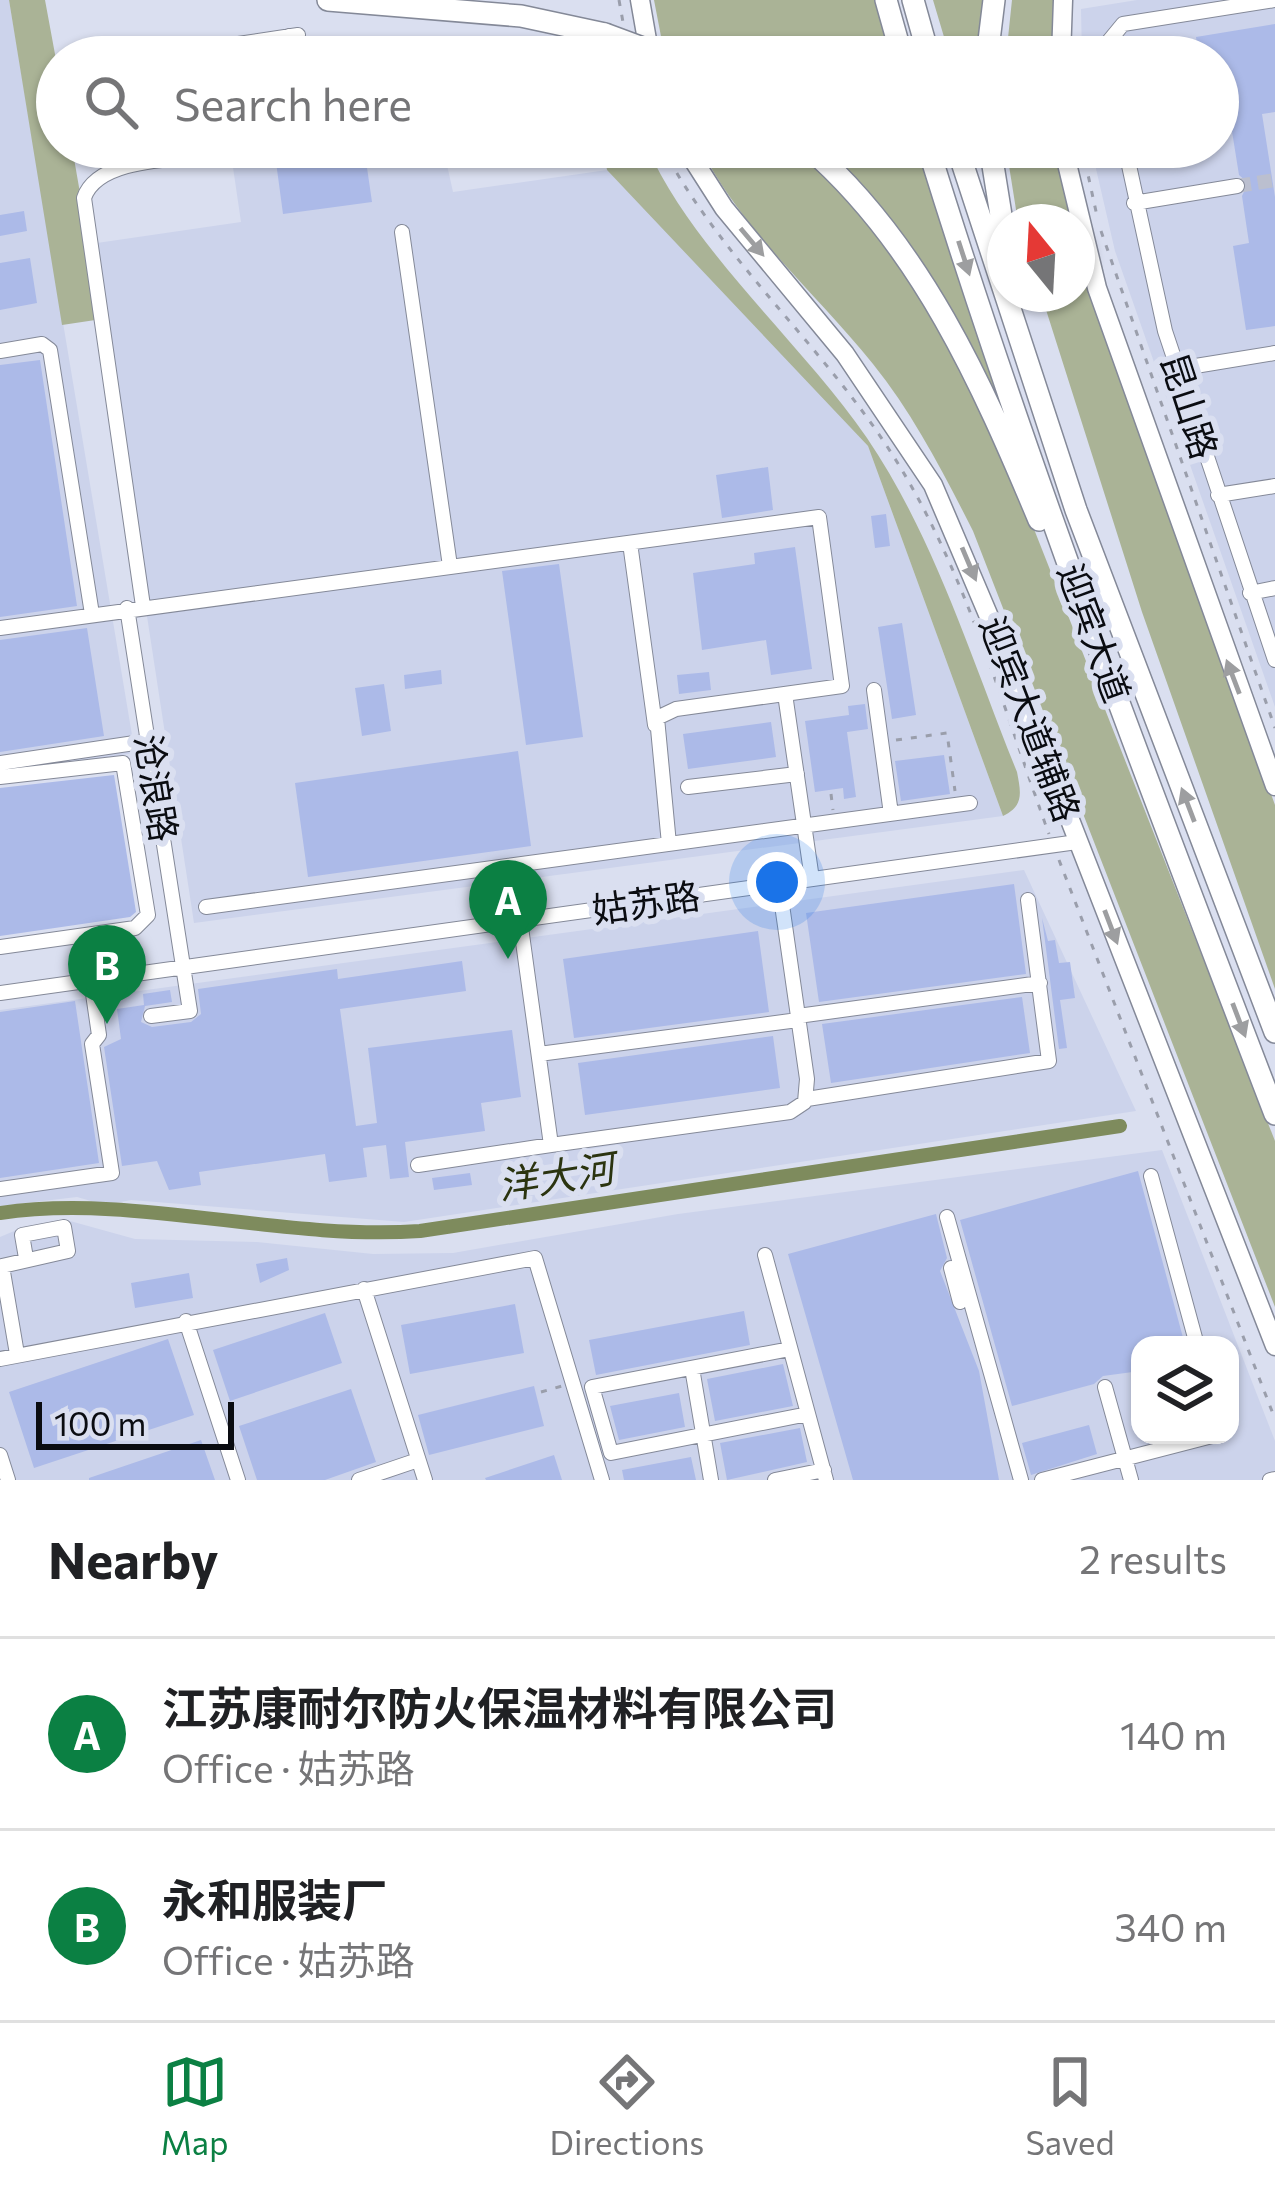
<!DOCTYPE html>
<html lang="en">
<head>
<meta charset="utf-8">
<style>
  body { margin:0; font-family:Commissioner,"Noto Sans SC",sans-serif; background:#f6f6f6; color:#202124 }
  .controls { position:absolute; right:36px; bottom:36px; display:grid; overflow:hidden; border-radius:24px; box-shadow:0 3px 9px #0004 }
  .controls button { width:108px; height:108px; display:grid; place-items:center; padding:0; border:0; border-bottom:3px solid #e0e0e0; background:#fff; color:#202124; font:60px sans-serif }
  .compass { position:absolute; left:987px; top:204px; width:108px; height:108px; border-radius:50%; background:#fff; box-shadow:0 3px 9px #0004; rotate:342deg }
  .scale { position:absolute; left:36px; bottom:30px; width:198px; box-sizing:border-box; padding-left:12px; border:6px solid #0a0c11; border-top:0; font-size:33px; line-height:42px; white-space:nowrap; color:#0a0c11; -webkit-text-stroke:9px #dadff0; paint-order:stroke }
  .you { position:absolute; left:777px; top:882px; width:42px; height:42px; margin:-30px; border:9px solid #fff; border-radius:50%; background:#1a73e8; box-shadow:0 0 0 18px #1a73e833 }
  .badge { display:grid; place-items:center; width:78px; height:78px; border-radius:50%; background:#0b8043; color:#fff; font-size:39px; font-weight:700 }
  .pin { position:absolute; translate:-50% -99px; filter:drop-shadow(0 3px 6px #0008) }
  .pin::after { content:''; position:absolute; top:63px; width:42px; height:36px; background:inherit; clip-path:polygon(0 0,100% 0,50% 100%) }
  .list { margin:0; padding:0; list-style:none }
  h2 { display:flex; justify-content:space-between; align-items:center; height:156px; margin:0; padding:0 48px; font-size:51px }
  h2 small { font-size:39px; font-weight:400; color:#757577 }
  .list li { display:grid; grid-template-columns:78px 1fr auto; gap:36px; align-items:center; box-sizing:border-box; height:192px; padding:0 48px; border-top:3px solid #e0e0e0 }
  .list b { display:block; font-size:45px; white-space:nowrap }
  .list p { margin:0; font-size:39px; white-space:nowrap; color:#757577 }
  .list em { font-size:39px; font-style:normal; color:#757577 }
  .icon { flex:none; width:66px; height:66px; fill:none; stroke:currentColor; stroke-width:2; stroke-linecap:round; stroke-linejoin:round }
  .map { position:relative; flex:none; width:1275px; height:1480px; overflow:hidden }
  .search { position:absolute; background:#fff; box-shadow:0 3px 9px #0004; left:36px; right:36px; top:36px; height:132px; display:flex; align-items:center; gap:30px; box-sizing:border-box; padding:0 42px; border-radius:66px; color:#757577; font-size:45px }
  .sheet { height:540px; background:#fff }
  nav { display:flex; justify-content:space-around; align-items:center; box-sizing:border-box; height:168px; border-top:3px solid #e0e0e0; background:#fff; font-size:33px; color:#757577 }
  nav a { display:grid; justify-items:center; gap:6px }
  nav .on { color:#0b8043 }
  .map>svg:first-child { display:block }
  .built { fill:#ccd3eb; fill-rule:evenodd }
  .green { fill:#aab396 }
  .water { fill:#7e8b5d }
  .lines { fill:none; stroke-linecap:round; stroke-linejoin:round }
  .canal { stroke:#7e8b5d; stroke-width:14 }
  .building { fill:#acbae8 }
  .minor-tunnel { stroke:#bbbfcf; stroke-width:14; stroke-dasharray:14 7; stroke-linecap:butt }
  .minor-casing { stroke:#848998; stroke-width:16 }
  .major-casing { stroke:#848998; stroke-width:21 }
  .highway-casing { stroke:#848998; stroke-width:24 }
  .path { stroke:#9a9eab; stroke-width:3; stroke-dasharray:6 9; stroke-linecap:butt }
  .minor { stroke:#fff; stroke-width:14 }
  .major { stroke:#fff; stroke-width:18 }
  .highway { stroke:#fff; stroke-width:21 }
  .highway-bridge-casing { stroke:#848998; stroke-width:24; stroke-linecap:butt }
  .highway-bridge { stroke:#fff; stroke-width:21 }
  .oneway { fill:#9d9ea0 }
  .labels { text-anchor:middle; stroke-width:12; stroke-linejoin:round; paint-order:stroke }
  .street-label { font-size:36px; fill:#0a0c11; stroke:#dadff0 }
  .water-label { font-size:39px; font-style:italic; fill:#2b340f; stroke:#dadff0 }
</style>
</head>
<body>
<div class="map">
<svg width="1275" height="1480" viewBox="0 0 1275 1480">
  <rect width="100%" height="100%" fill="#dadff0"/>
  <path class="built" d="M0,0H9L135,753L0,773Z
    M1137,0H1275V707L1115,251L1091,147H1218V57H1082L1081,9Z
    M309,40L423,53L424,57H217Z
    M230,147H443L453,192L607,170L733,297L868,446L1003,816L194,923L90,244L241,222Z
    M1024,870L1136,1111L404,1222L131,1200L105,1205L77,1197L0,1206V1010Z
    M1162,1150L1275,1441V1480H0V1237L19,1229L70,1221L135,1239L257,1242L373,1254L453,1253L678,1214ZM1140,1345H1230V1435H1140Z"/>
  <path class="green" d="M9,0H45L57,65V147H72L102,319L62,325Z
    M654,0H882L898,57H665Z
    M933,0H992L984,57H950Z
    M1012,0H1057L1052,57H1006Z
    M603,147H647C693,251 802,343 867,438C935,538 972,661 1017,772C1021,793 1024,806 1003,816L868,446L607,170Z
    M700,147H925L996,390L993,425L1275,1141V1307L973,531C944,474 914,415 873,364C816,293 741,230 700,147Z
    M1006,147H1056L1074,222H1018Z
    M1077,233L1136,424L1275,805V989L1142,612L1041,294H1077Z"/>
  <path class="water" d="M804,37L826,40L842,54H779L775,42Z"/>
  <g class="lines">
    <path class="canal" d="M0,1213C134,1193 281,1241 420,1231L1120,1126"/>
  </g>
  <path class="building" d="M1275,24V112L1262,114L1275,197V326L1246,330L1233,246L1249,243L1242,196L1248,183L1239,175L1230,119L1218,121V57H1199L1196,37Z
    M274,147H364L372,202L283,214Z
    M24,211L27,231L0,236V215Z
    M30,258L37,303L0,310V263Z
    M40,360L77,606L0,617V365Z
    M768,467L773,510L722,518L716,475Z
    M886,514L890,546L875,548L871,516Z
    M795,547L812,669L771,675L766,640L702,650L693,573L755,564L754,553Z
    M559,564L583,737L526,745L502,571Z
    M902,623L916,715L892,719L878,627Z
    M87,628L104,736L0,752V640Z
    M441,670L442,684L405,689L404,675Z
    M709,672L711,690L679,694L677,675Z
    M384,684L391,731L362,736L355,688Z
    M865,704L868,729L847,732L856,797L844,799L843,788L815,792L805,721L849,715L848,706Z
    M771,722L776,757L688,769L683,734Z
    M518,751L531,846L308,877L295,783Z
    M944,755L950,794L901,801L895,761Z
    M114,775L136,912L130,917L0,936V788Z
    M1014,884L1026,974L819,1002L806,913Z
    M1042,918L1048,941L1055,940L1059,963L1070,962L1075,998L1060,1000L1067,1048L1059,1049Z
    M758,931L769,1012L574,1038L563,959Z
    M462,961L466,991L340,1009L356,1126L377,1123L368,1048L512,1030L521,1097L481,1103L485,1131L405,1142L409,1177L390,1179L386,1145L363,1148L367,1177L329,1182L325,1154L199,1172L201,1185L169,1190L157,1161L122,1166L104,1047L121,1039L117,1009L144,1005L143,994L170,990L172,1002L145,1006L141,1022L152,1027L191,1022L201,1014L198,989L337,969L338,979Z
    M1022,997L1030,1053L831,1083L822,1024Z
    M75,1001L99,1163L0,1178V1012Z
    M773,1036L780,1088L585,1115L578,1063Z
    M1138,1171L1185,1345H1140V1371L1103,1376L1094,1384L1012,1406L960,1220Z
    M470,1173L472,1185L434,1190L432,1178Z
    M936,1214L947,1258L940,1271L979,1371L999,1480H853L788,1254Z
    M287,1258L289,1270L260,1283L256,1264Z
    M189,1273L193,1298L135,1308L131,1283Z
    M515,1304L524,1353L410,1374L401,1325Z
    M744,1311L750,1345L596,1375L589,1340Z
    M325,1313L342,1363L230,1401L213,1350Z
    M168,1339L194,1415L34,1468L9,1392Z
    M783,1364L793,1406L715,1421L707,1379Z
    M534,1386L544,1426L429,1455L418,1415Z
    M351,1389L376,1462L325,1480H257L239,1426Z
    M679,1393L685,1427L619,1440L610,1406Z
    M1089,1425L1097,1454L1031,1475L1022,1443Z
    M800,1428L807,1462L727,1480L720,1443Z
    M201,1440L215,1480H89V1478Z
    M554,1455L562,1480H486L485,1478Z
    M691,1457L696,1480H624L622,1470Z"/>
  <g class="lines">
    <path class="minor-tunnel" d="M1237,186L1275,180"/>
    <defs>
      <path id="minor" d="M289,36L292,57
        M206,57L204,49L298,35
        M1112,57L1109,41L1123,24L1275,0
        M1125,147L1165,331L1275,660
        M1134,203L1237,186
        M402,232L450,566
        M0,351L42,344L50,350L92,614
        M1177,369L1275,353
        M1218,495L1275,486
        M630,543L655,725
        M1250,593L1275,588
        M143,606L84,198C98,156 182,160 220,154L219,147
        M127,608L190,1011L151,1016
        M0,628L819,517L842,686L676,709L657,718L669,844
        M874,690L891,814
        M785,694L812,879
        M0,763L148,741
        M0,777L123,763L148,915L135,928L0,947
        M688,787L797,774
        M206,907L970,803
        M0,993L1077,842
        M798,1016L1040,983
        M539,1054L798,1020
        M807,1099L1049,1061L1028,900
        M551,1145L790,1112L805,1102L807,1079L779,884
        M418,1165L551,1145L520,920
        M1151,1176L1197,1345
        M0,1189L112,1173L92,1044L99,1035L91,980
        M947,1217L1021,1480
        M765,1255L826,1480
        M951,1268L960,1302
        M364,1289L425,1480
        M186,1321L238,1480
        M790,1349L592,1387L611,1453L808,1414
        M17,1354L2,1266L68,1251L64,1227L22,1235L26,1258
        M0,1359L535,1258L602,1480
        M692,1368L711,1480
        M1105,1387L1131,1480
        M0,1455L8,1480
        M359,1480L418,1460
        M775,1480L824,1470
        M1042,1480L1216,1435
        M1270,1480L1275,1479"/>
      <path id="major" d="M640,0L650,57
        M1061,57L1063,0
        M685,147L724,208L845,354L933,485L1010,666L1275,1346
        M1063,147L1097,288L1275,786"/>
      <path id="highway" d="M328,0L521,16L605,34
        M886,0L902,57
        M913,0L929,57
        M987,57L994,0
        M808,147C921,245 982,384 1039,520
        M928,147C1029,474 1152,794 1275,1114
        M957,147L1076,510L1275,1032
        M990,147L1005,240"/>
    </defs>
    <use href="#minor" class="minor-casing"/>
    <use href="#major" class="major-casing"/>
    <use href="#highway" class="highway-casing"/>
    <path class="path" d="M619,0L623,22
      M662,147C722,260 823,346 892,454C965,568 1003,708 1049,834
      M1082,147L1097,216
      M1101,231L1275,728
      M896,740L947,733L955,791
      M831,794L833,810
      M1059,860L1275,1419
      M541,1392L562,1386"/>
    <use href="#minor" class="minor"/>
    <use href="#major" class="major"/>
    <use href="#highway" class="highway"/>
    <defs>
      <path id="highway-bridge" d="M605,34L667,57"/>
    </defs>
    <use href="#highway-bridge" class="highway-bridge-casing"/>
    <use href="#highway-bridge" class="highway-bridge"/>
  </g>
  <defs><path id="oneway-solid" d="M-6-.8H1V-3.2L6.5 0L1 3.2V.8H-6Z" transform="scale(3)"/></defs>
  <g class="oneway">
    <use href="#oneway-solid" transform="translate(752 242) rotate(50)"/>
    <use href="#oneway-solid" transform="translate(964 258) rotate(72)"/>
    <use href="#oneway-solid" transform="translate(969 564) rotate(67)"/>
    <use href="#oneway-solid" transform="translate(1233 677) rotate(-111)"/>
    <use href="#oneway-solid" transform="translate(1188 805) rotate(-111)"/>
    <use href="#oneway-solid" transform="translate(1111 927) rotate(69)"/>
    <use href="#oneway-solid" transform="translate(1239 1020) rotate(69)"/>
  </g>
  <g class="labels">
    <g class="street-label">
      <text transform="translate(1189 406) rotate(72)" y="13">昆山路</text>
      <text transform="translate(1094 633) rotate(70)" y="13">迎宾大道</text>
      <text transform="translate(1030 719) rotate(69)" y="13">迎宾大道辅路</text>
      <text transform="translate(156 788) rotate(81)" y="13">沧浪路</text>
      <text transform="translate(646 903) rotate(-8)" y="13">姑苏路</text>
    </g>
    <g class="water-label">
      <text transform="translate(556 1177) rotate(-9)" y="14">洋大河</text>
    </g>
  </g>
</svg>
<div class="controls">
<button><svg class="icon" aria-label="layers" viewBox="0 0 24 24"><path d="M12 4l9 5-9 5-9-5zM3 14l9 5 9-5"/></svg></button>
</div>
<svg class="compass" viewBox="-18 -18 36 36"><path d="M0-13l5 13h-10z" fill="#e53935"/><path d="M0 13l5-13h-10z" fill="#757577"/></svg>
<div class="scale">100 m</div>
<div class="you"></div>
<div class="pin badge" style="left:508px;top:959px">A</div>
<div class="pin badge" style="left:107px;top:1024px">B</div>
<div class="search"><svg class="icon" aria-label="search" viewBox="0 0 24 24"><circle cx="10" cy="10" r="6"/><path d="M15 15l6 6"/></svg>Search here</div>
</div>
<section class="sheet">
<h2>Nearby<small>2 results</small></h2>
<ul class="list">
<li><span class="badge">A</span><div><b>江苏康耐尔防火保温材料有限公司</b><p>Office · 姑苏路</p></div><em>140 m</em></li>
<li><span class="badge">B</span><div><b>永和服装厂</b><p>Office · 姑苏路</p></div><em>340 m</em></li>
</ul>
</section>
<nav>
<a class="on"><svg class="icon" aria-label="map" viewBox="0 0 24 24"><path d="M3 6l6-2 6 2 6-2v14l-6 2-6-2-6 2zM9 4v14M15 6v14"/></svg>Map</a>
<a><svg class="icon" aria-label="directions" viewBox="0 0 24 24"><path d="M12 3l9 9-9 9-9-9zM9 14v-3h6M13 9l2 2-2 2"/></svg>Directions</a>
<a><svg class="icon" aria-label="saved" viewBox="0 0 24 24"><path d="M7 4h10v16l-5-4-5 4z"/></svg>Saved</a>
</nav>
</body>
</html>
